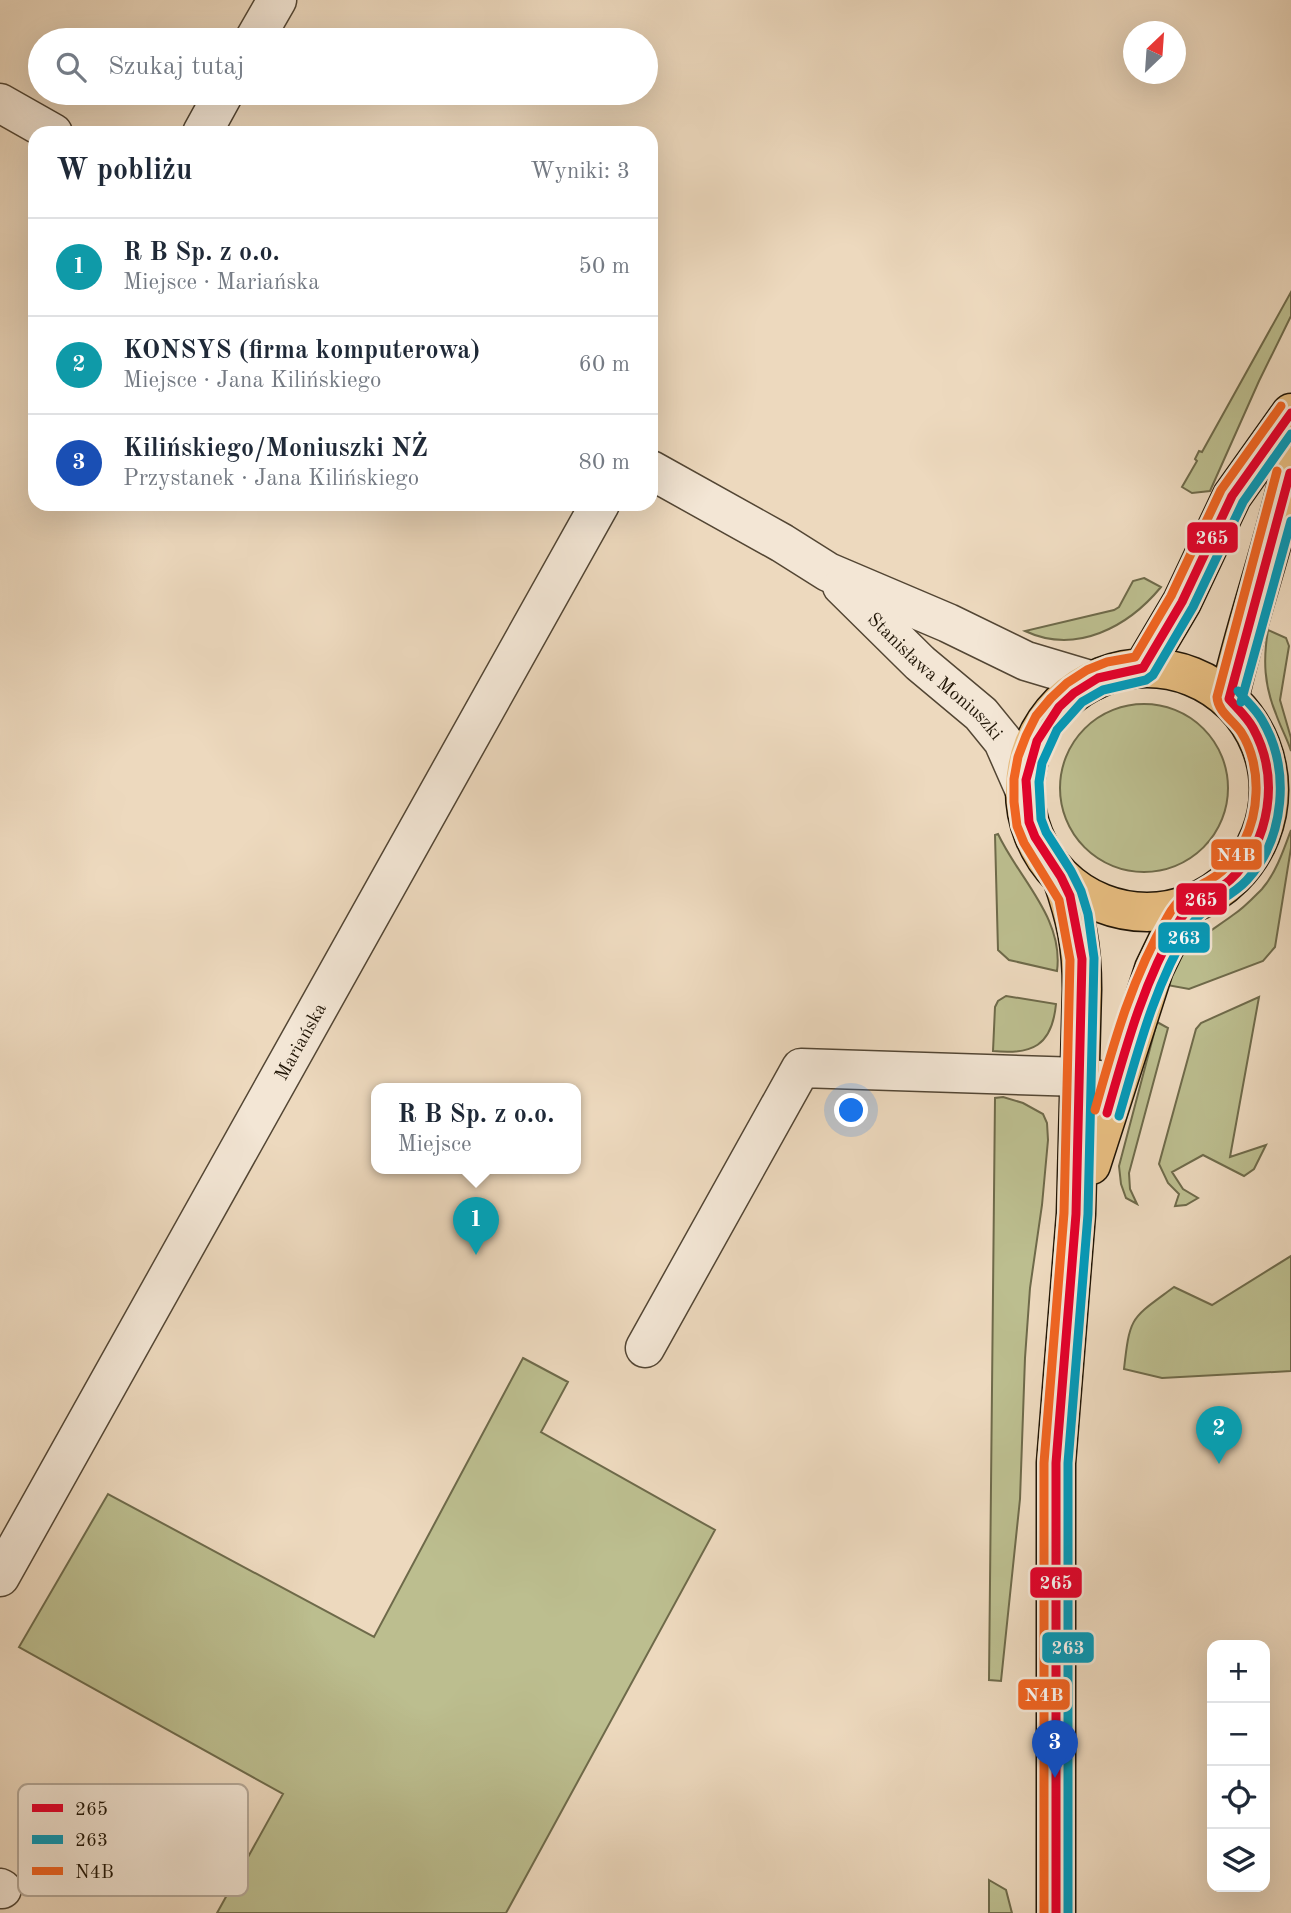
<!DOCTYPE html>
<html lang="pl">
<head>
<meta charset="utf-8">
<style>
  body { margin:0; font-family:"Old Standard TT",serif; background:#f6f6f7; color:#1f2937 }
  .controls { position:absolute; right:21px; bottom:21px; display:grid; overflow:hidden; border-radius:14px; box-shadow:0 7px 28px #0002 }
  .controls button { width:63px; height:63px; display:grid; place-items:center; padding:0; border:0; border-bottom:2px solid #e0e1e3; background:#fff; color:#1f2937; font:35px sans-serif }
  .compass { position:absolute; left:1123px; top:21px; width:63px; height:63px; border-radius:50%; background:#fff; box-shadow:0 7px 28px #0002; rotate:25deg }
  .you { position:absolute; left:852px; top:1111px; width:24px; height:24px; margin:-18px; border:5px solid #fff; border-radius:50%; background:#1a73e8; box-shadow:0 0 0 10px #1a73e833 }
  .badge { display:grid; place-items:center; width:46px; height:46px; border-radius:50%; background:#8f2418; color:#fff; font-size:23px; font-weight:700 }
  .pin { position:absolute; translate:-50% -58px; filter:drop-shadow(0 2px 4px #0008) }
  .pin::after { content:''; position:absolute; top:37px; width:24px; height:21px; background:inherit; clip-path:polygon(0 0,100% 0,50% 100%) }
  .popup { position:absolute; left:371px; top:1083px; width:210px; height:91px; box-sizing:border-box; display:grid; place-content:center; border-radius:14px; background:#fff; filter:drop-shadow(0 2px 5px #0005); font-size:23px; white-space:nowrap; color:#747a83 }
  .popup b { font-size:26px; color:#1f2937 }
  .popup::after { content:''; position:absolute; left:50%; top:100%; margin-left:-14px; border:14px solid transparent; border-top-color:#fff }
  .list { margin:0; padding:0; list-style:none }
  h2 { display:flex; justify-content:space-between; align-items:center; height:91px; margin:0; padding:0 28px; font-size:30px }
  h2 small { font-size:23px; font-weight:400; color:#747a83 }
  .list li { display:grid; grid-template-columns:46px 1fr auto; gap:21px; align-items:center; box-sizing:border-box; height:98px; padding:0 28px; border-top:2px solid #e0e1e3 }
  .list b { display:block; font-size:26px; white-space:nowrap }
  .list p { margin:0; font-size:23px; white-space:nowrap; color:#747a83 }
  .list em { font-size:23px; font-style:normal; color:#747a83 }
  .icon { flex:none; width:38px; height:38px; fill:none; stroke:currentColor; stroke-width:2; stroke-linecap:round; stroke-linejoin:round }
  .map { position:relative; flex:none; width:1291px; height:1913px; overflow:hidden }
  .search { position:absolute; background:#fff; box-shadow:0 7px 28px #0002; left:28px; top:28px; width:630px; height:77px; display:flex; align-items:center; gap:18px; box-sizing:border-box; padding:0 24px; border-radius:38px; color:#747a83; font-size:26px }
  .panel { position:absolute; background:#fff; box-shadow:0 7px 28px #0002; left:28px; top:126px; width:630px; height:385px; border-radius:21px }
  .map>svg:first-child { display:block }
  .green { fill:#bcbe8f; stroke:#6e6a4a; stroke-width:2 }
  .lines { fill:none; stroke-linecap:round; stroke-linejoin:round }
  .minor-casing { stroke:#534634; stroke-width:41 }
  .major-casing { stroke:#201506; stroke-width:41 }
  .minor { stroke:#f3e6d5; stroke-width:38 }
  .major { stroke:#e6bc7f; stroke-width:38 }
  .bus-1-casing { stroke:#f3e6d5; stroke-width:14 }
  .bus-2-casing { stroke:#f3e6d5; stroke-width:14 }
  .bus-3-casing { stroke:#f3e6d5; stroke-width:14 }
  .bus-1 { stroke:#e4002b; stroke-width:9 }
  .bus-2 { stroke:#039aba; stroke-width:9 }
  .bus-3 { stroke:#f26522; stroke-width:9 }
  .labels { text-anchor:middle; stroke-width:5; stroke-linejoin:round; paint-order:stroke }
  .street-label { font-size:19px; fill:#201506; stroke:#f3e6d5 }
  .key { fill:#f3e6d5; stroke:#b4a797; stroke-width:2 }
  .key-label { font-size:19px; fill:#201506 }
  .line-badge { stroke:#f3e6d5; stroke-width:2.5 }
  .badge-label { font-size:19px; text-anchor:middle; font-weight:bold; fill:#fff }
</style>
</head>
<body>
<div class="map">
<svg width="1291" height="1913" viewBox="0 0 1291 1913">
  <rect width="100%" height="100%" fill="#edd9be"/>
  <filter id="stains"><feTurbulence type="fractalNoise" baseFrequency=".00286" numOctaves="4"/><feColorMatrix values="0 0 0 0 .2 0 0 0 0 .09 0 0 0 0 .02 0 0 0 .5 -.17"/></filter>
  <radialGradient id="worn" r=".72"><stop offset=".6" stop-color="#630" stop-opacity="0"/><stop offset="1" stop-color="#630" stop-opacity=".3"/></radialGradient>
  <path class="green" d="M1291,292V316L1259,381L1210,491L1192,493L1182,487L1197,461L1195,459L1199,451L1202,452Z
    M1144,578L1161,587C1128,627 1076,655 1025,631L1114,610L1119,607L1133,581Z
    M1268,630L1286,638L1289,646L1280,700L1291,738V751C1287,738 1280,726 1276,714C1264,685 1263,660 1268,630Z
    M1060 788a84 84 0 1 1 168 0a84 84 0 1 1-168 0Z
    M1291,830V848L1275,947L1263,961L1189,989L1167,985C1175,950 1206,935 1233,915C1244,908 1253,898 1262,889C1276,873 1284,849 1291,830Z
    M998,834C1019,879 1064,918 1057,971L1009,960L998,950L995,835Z
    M1006,996L1056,1004C1052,1046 1032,1055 993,1051L995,1007L998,1001Z
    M1259,997L1230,1157L1266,1145L1254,1169L1244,1176L1203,1155L1172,1172L1183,1189L1198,1198L1186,1205L1175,1206L1179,1194L1168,1183L1159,1164L1196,1029L1201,1023Z
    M1157,1022L1168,1028L1129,1173L1130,1189L1137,1204L1126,1198L1121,1184L1119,1166Z
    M1003,1097L1023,1103L1043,1114L1047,1123L1048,1140L1042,1205L1030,1288L1025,1358L1020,1499L1001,1681L989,1680L995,1098Z
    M1291,1256V1371L1162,1378L1124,1369C1130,1315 1131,1319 1174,1287L1212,1305Z
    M523,1358L568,1382L541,1432L715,1530L506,1913H217L283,1794L19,1647L108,1494L374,1637Z
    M989,1880L1006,1890L1012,1913H989Z"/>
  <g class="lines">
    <defs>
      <g id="minor">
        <path d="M254,40L277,0"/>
        <path d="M0,103L53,133"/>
        <path d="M202,133L224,93"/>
        <path d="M651,470L782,543L828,572L948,623L1026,661L1093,681"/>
        <path id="s1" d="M842,586L920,663L981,714L1003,741L1025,791"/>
        <path d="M645,1348L801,1068L1080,1077L1112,1082"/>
        <path id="s2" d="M0,1577L600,504"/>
        <path d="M0,1888L2,1889"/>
      </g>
      <path id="major" d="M1143,668L1182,602L1232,496L1291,413
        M1025 790a122 122 0 1 1 244 0a122 122 0 1 1-244 0Z
        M1229,699C1246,620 1275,545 1291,466
        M1091,1165L1154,969L1168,940L1190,905
        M1056,1913V1463L1076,1214L1082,989C1082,945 1076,919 1062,878"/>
    </defs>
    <use href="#minor" class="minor-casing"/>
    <use href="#major" class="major-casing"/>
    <use href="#minor" class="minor"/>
    <use href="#major" class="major"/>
    <defs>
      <path id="bus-1" d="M1143,668L1182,602L1232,496L1291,413
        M1229,699L1290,473
        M1107,1113C1126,1047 1143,983 1178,923C1193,897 1210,898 1230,880C1271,841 1280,777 1253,728C1247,717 1237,708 1229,699
        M1056,1913V1463L1076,1214L1082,959L1070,896L1061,877L1035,837L1029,822L1026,780L1037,741L1059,707L1074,693L1098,678L1143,668"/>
      <path id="bus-2" d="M1241,702L1291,521
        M1119,1116C1138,1051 1154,986 1190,927C1203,905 1229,900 1247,880C1285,838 1291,769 1262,720C1256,709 1246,701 1238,691
        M1068,1913V1463L1088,1214L1094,958L1088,914L1081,891L1071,871L1046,832L1041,819L1039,782L1042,763L1057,730L1082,702L1103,690L1146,680L1153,675L1193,607L1243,502L1291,434"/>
      <path id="bus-3" d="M1095,1110C1114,1042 1132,977 1168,916C1179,896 1193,890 1211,879C1240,862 1255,825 1256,793C1257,772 1252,749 1241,732C1233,720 1218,712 1217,697L1277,471
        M1044,1913V1463L1064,1213L1070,960L1059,900L1024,843L1017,826L1014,802V779L1018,757L1026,736L1036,716L1051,698L1067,683L1087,670L1107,662L1135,657L1171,596L1221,490L1281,406"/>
    </defs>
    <use href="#bus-1" class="bus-1-casing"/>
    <use href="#bus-2" class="bus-2-casing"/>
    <use href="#bus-3" class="bus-3-casing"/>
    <use href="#bus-1" class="bus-1"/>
    <use href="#bus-2" class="bus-2"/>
    <use href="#bus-3" class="bus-3"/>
  </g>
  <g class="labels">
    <g class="street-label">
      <text dy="7" stroke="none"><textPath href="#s1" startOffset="130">Stanisława Moniuszki</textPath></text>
      <text dy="7" stroke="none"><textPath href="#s2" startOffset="614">Mariańska</textPath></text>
    </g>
  </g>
  <rect x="18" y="1784" width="230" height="112" rx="10" class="key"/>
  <rect x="32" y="1804" width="31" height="8" fill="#e4002b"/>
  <rect x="32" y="1835" width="31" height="9" fill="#039aba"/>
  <rect x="32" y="1867" width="31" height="8" fill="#f26522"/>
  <g class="key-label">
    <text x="75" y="1815">265</text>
    <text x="75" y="1846">263</text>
    <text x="75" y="1878">N4B</text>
  </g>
  <g class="line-badge">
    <rect x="1186" y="521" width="53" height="33" rx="7" fill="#e4002b"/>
    <rect x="1210" y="838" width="53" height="33" rx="7" fill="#f26522"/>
    <rect x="1175" y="882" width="53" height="34" rx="7" fill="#e4002b"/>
    <rect x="1157" y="921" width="54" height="33" rx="7" fill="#039aba"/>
    <rect x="1029" y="1566" width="54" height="33" rx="7" fill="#e4002b"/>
    <rect x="1041" y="1631" width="54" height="33" rx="7" fill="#039aba"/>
    <rect x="1017" y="1678" width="54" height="33" rx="7" fill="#f26522"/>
  </g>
  <g class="badge-label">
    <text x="1212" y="544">265</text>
    <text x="1236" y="861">N4B</text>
    <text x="1201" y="906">265</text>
    <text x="1184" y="944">263</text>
    <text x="1056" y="1589">265</text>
    <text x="1068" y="1654">263</text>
    <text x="1044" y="1701">N4B</text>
  </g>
  <rect width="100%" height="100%" filter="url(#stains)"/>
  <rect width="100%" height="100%" fill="url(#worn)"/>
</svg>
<div class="controls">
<button>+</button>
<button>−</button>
<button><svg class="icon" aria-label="locate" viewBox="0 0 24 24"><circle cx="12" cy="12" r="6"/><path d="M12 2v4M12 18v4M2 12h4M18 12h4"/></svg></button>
<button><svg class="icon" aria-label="layers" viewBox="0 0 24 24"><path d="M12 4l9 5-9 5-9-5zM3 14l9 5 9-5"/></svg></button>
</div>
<svg class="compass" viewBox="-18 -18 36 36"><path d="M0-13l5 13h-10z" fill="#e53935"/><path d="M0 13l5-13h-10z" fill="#747a83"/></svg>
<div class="you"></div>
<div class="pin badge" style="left:476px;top:1255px;background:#0f9aa8">1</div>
<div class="popup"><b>R B Sp. z o.o.</b>Miejsce</div>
<div class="pin badge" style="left:1219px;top:1464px;background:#0f9aa8">2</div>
<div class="pin badge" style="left:1055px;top:1778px;background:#1a4fb4">3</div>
<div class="search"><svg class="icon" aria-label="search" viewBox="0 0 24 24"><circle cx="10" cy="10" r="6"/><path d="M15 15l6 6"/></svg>Szukaj tutaj</div>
<section class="panel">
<h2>W pobliżu<small>Wyniki: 3</small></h2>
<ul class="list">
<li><span class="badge" style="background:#0f9aa8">1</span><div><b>R B Sp. z o.o.</b><p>Miejsce · Mariańska</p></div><em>50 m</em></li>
<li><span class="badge" style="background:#0f9aa8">2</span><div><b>KONSYS (firma komputerowa)</b><p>Miejsce · Jana Kilińskiego</p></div><em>60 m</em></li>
<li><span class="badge" style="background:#1a4fb4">3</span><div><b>Kilińskiego/Moniuszki NŻ</b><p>Przystanek · Jana Kilińskiego</p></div><em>80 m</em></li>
</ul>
</section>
</div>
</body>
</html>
